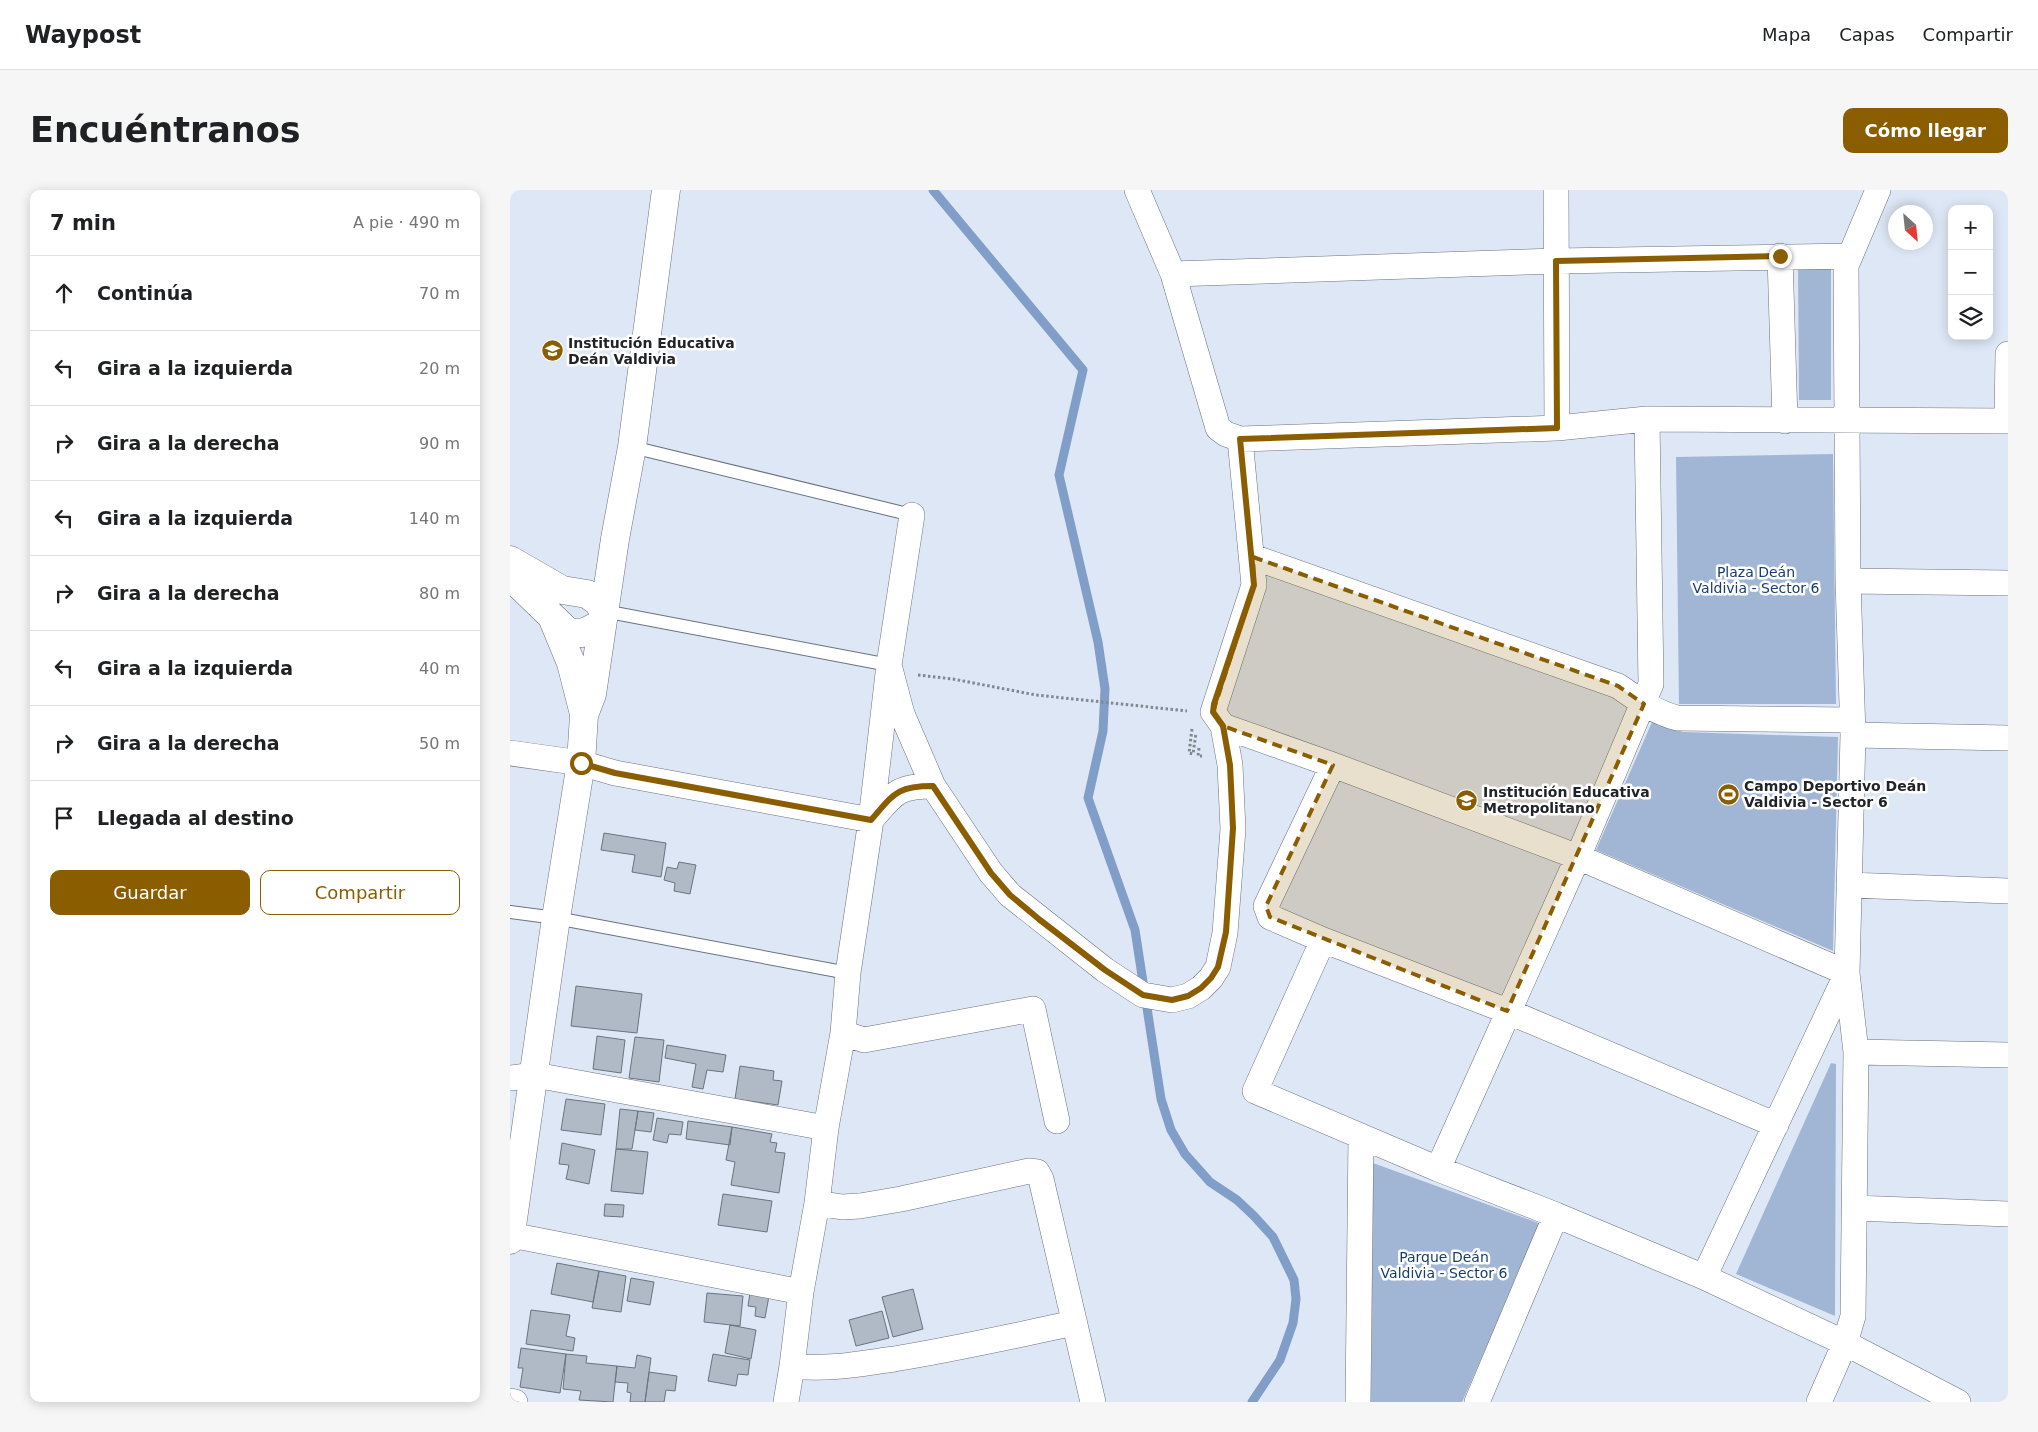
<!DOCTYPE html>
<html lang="es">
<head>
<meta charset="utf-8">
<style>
  body { margin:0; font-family:"DejaVu Sans",sans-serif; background:#f6f6f6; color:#202124 }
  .controls { position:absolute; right:15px; top:15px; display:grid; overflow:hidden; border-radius:10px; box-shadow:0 2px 12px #0003 }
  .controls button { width:45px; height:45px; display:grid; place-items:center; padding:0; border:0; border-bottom:1px solid #e0e0e0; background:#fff; color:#202124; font:25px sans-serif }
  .compass { position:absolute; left:1378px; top:15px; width:45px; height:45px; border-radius:50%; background:#fff; box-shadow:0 2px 12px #0003; rotate:153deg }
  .stop { position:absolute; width:15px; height:15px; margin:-11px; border:4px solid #8a5e00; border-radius:50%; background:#fff }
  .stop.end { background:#8a5e00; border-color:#fff; box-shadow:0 1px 5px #0008 }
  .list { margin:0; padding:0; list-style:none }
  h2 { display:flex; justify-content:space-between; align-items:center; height:65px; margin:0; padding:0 20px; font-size:21px }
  h2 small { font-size:16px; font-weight:400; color:#757577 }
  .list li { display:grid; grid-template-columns:32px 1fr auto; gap:15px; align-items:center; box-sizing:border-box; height:75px; padding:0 20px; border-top:1px solid #e0e0e0 }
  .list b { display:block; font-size:19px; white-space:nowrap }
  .list em { font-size:16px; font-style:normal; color:#757577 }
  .actions { display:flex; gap:10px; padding:15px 20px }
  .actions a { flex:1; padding:11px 0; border:1px solid #8a5e00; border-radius:10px; text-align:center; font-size:18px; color:#8a5e00 }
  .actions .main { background:#8a5e00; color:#fff }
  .icon { flex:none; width:28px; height:28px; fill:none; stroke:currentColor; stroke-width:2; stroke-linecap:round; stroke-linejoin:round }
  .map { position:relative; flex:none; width:1498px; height:1212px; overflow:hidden; border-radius:10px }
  header { display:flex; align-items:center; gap:30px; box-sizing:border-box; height:70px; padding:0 25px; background:#fff; border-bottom:1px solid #e0e0e0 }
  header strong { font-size:24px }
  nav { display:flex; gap:28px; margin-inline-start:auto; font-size:18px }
  .intro { display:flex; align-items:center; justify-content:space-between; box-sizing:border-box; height:120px; padding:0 30px }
  h1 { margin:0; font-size:35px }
  .button { padding:12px 22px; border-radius:10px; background:#8a5e00; color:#fff; font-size:18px; font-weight:700 }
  main { display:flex; gap:30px; padding:0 30px }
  aside { flex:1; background:#fff; border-radius:10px; box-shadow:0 2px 12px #0003 }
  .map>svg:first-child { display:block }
  .green { fill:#a1b6d4 }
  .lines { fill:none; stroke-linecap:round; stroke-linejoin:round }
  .stream { stroke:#819ec8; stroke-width:9 }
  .building { fill:#b0b9c6; stroke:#6a737e }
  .lane-casing { stroke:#6a737e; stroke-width:14 }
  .street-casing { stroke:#6a737e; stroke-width:26 }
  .secondary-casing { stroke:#6a737e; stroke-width:29 }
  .path { stroke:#828892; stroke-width:3; stroke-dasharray:2.5 2.5; stroke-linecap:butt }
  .lane { stroke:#fff; stroke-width:12 }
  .street { stroke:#fff; stroke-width:25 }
  .secondary { stroke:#fff; stroke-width:28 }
  .route { stroke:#8a5e00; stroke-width:6 }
  .marked { fill:#8a5e00; fill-opacity:0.2; stroke:#8a5e00; stroke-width:4; stroke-dasharray:10 6; stroke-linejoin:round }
  .labels { text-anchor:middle; stroke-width:5; stroke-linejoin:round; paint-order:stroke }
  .poi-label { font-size:14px; font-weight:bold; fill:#202328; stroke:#fff; text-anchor:start }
  .park-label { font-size:14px; fill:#173d71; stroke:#fff }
</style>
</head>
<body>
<header>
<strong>Waypost</strong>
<nav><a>Mapa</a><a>Capas</a><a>Compartir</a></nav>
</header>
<div class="intro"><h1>Encuéntranos</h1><a class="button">Cómo llegar</a></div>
<main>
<aside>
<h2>7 min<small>A pie · 490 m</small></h2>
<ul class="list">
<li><svg class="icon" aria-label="ahead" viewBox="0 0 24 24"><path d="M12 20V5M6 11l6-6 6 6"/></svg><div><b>Continúa</b></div><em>70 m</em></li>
<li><svg class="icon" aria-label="left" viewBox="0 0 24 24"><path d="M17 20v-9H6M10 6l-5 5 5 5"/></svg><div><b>Gira a la izquierda</b></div><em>20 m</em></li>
<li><svg class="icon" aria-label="right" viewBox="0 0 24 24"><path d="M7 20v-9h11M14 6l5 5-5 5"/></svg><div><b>Gira a la derecha</b></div><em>90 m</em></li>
<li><svg class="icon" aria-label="left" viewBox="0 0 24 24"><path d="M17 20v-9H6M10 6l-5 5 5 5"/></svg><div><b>Gira a la izquierda</b></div><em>140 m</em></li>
<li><svg class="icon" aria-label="right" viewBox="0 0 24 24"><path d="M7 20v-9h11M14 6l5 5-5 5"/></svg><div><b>Gira a la derecha</b></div><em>80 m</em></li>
<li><svg class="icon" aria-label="left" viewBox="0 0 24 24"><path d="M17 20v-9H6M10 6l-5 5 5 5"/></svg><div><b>Gira a la izquierda</b></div><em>40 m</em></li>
<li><svg class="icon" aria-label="right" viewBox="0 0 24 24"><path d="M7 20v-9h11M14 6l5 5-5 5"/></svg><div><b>Gira a la derecha</b></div><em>50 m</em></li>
<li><svg class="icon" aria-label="arrive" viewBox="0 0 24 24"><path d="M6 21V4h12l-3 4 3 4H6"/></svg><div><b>Llegada al destino</b></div></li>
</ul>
<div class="actions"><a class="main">Guardar</a><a>Compartir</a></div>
</aside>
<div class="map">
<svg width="1498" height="1212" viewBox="0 0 1498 1212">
  <rect width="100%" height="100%" fill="#dee7f5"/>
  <path class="green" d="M1288,76H1321V210H1289Z
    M1323,264L1326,514H1169L1166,267Z
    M1142,532L1173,542L1328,547L1323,761L1086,660Z
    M1321,873L1326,874L1325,1126L1226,1084Z
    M863,973L1031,1034L952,1212H861Z"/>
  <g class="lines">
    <path class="stream" d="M423,0L573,180L549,285L588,452L595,499L593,541L578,608L625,740L651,909L661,940L675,964L700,992L727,1010L744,1026L763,1047L784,1090L786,1109L783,1133L770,1170L742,1212"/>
  </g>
  <path class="building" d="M94,643L156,653L151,687L122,682L125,665L91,660Z
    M169,672L186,675L180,704L164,701L165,693L154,690L157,677L167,679Z
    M66,796L132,804L127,843L61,836Z
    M87,846L115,850L111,883L83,879Z
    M125,847L154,850L149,892L119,888Z
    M157,855L216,865L213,882L197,880L193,899L182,897L186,874L155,868Z
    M230,876L264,881L263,890L272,891L268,915L225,909Z
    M56,909L95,914L91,945L51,940Z
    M110,919L128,921L122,959H106Z
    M128,921L144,923L141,942L125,940Z
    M147,928L173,932L171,945L159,944L157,953L143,950Z
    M178,931L222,937L220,955L176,949Z
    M222,937L262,944L260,952L267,953L265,962L275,963L269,1003L221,995L225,972L216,970Z
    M52,953L85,960L79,994L56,989L59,975L49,974Z
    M106,959L138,962L133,1004L101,1001Z
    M213,1004L262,1011L257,1042L208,1035Z
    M95,1014L114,1015L113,1027L94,1026Z
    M47,1073L89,1081L83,1112L41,1104Z
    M89,1081L116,1086L111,1122L82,1118Z
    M121,1088L144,1092L140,1115L117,1111Z
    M403,1099L413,1139L383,1147L372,1107Z
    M197,1103L233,1106L230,1136L194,1132Z
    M240,1103L259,1106L255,1128L245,1126L246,1117L238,1116Z
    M21,1120L60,1125L56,1146L65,1148L63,1161L16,1154Z
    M372,1121L379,1148L346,1156L339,1130Z
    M220,1135L246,1140L241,1169L215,1163Z
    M11,1158L56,1164L50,1203L10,1197L13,1178H8Z
    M56,1164L77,1166L76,1173L107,1176L103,1212L69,1210L71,1201L53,1199Z
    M203,1164L240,1170L238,1185L228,1184L226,1196L198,1191Z
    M127,1165L141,1168L135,1212H120L121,1203L117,1202L118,1193L105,1192L107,1176L125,1178Z
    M139,1182L167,1186L165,1201L156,1200L154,1212H135Z"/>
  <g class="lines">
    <defs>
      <path id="lane" d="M122,257L402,325
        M94,421L379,475
        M0,722L46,728L338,783"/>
      <path id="street" d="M1046,0L1047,238
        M1270,66L1275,231
        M663,84L1047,71L1339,66
        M1497,231L1498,164
        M730,249L1047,238L1137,229L1498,231
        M743,367L1108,496C1127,509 1144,522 1167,528L1342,530
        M1338,391L1498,393
        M379,475L392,524L423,596L481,683L500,705L595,780L633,805L662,810L678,806L691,798L701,788L708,777L715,743L723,639L720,575L713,536L703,522L744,395L730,249L716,244L708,238L663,84L627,0
        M713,536L823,575L1068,667L1337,783L1194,1087
        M1343,545L1498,548
        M0,563L71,573L105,583L361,630C384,604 386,596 423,596
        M823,575L756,716L760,727L813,750L997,821L1266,935
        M1339,695L1498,701
        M813,750L745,901L928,979L1046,1025L1194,1087L1335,1153L1448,1212
        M333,843L354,850L523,819L547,931
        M1346,862L1498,865
        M0,888L25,885L316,938
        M928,979L1068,667L1141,494L1137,229
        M307,1013L332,1017L350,1016L391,1009L519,981L527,982L531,989L583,1212
        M1345,1018L1498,1024
        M1,1045L291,1102
        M282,1176C319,1180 348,1174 384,1169C445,1159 504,1146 564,1133
        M0,1211L5,1212
        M276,1212L282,1176L291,1102L307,1013L316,938L333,843L338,783L361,630L379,475L402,325
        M848,1212L851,946
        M967,1212L1046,1025
        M1309,1212L1335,1153L1343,1126L1346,862L1337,783L1343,545L1338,391L1336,76L1368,0"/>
      <path id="secondary" d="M0,370L52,400L77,404L87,411L94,421
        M0,386L58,442L73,443L91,434
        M42,427L61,473L74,524
        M0,1050L46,728L71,573L74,525L82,504L105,349L122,257L156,0"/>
    </defs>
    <use href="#lane" class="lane-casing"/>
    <use href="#street" class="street-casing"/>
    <use href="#secondary" class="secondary-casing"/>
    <path class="path" d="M408,485L443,489L526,505L677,521
      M682,539L679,563L683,564L686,543
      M689,558L688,566H692"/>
    <use href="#lane" class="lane"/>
    <use href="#street" class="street"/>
    <use href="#secondary" class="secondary"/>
  </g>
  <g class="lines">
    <path class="route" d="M71,573L105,583L361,630C384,604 386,596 423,596L481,683L500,705L530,730L595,780L633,805L662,810L678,806L691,798L701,788L708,777L716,742L723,638L720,575L713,536L703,522L704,514L744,395L730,249L1047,238L1046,71L1270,66"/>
  </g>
  <path class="marked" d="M743,367L1108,496L1134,514L997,821L760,727L756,716L823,575L713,536L703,522L744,395Z"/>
  <defs>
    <symbol id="school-disc" viewBox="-11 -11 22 22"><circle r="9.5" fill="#8a5e00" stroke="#fff"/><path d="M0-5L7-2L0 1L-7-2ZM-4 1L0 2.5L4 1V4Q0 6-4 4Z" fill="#fff"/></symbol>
    <symbol id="stadium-disc" viewBox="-11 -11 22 22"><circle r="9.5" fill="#8a5e00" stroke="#fff"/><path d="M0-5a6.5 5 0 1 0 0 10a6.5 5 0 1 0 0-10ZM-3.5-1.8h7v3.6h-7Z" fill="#fff"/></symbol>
  </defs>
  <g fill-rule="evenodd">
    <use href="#school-disc" x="30" y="148" width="25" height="25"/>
    <use href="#stadium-disc" x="1206" y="592" width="25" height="25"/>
    <use href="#school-disc" x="944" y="598" width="25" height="25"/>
  </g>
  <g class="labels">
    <g class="poi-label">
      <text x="58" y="158">Institución Educativa<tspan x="58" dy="16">Deán Valdivia</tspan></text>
      <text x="1234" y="601">Campo Deportivo Deán<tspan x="1234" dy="16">Valdivia - Sector 6</tspan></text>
      <text x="973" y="607">Institución Educativa<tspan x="973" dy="16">Metropolitano</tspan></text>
    </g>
    <g class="park-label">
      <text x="1246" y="387">Plaza Deán<tspan x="1246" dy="16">Valdivia - Sector 6</tspan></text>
      <text x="934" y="1072">Parque Deán<tspan x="934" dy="16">Valdivia - Sector 6</tspan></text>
    </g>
  </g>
</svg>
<div class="controls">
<button>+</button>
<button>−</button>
<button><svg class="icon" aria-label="layers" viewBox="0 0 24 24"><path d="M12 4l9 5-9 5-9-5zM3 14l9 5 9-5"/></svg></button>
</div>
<svg class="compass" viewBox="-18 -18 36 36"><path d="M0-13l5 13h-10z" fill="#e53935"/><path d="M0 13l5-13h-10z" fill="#757577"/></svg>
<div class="stop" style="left:71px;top:573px"></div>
<div class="stop end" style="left:1270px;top:66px"></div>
</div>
</main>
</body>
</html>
